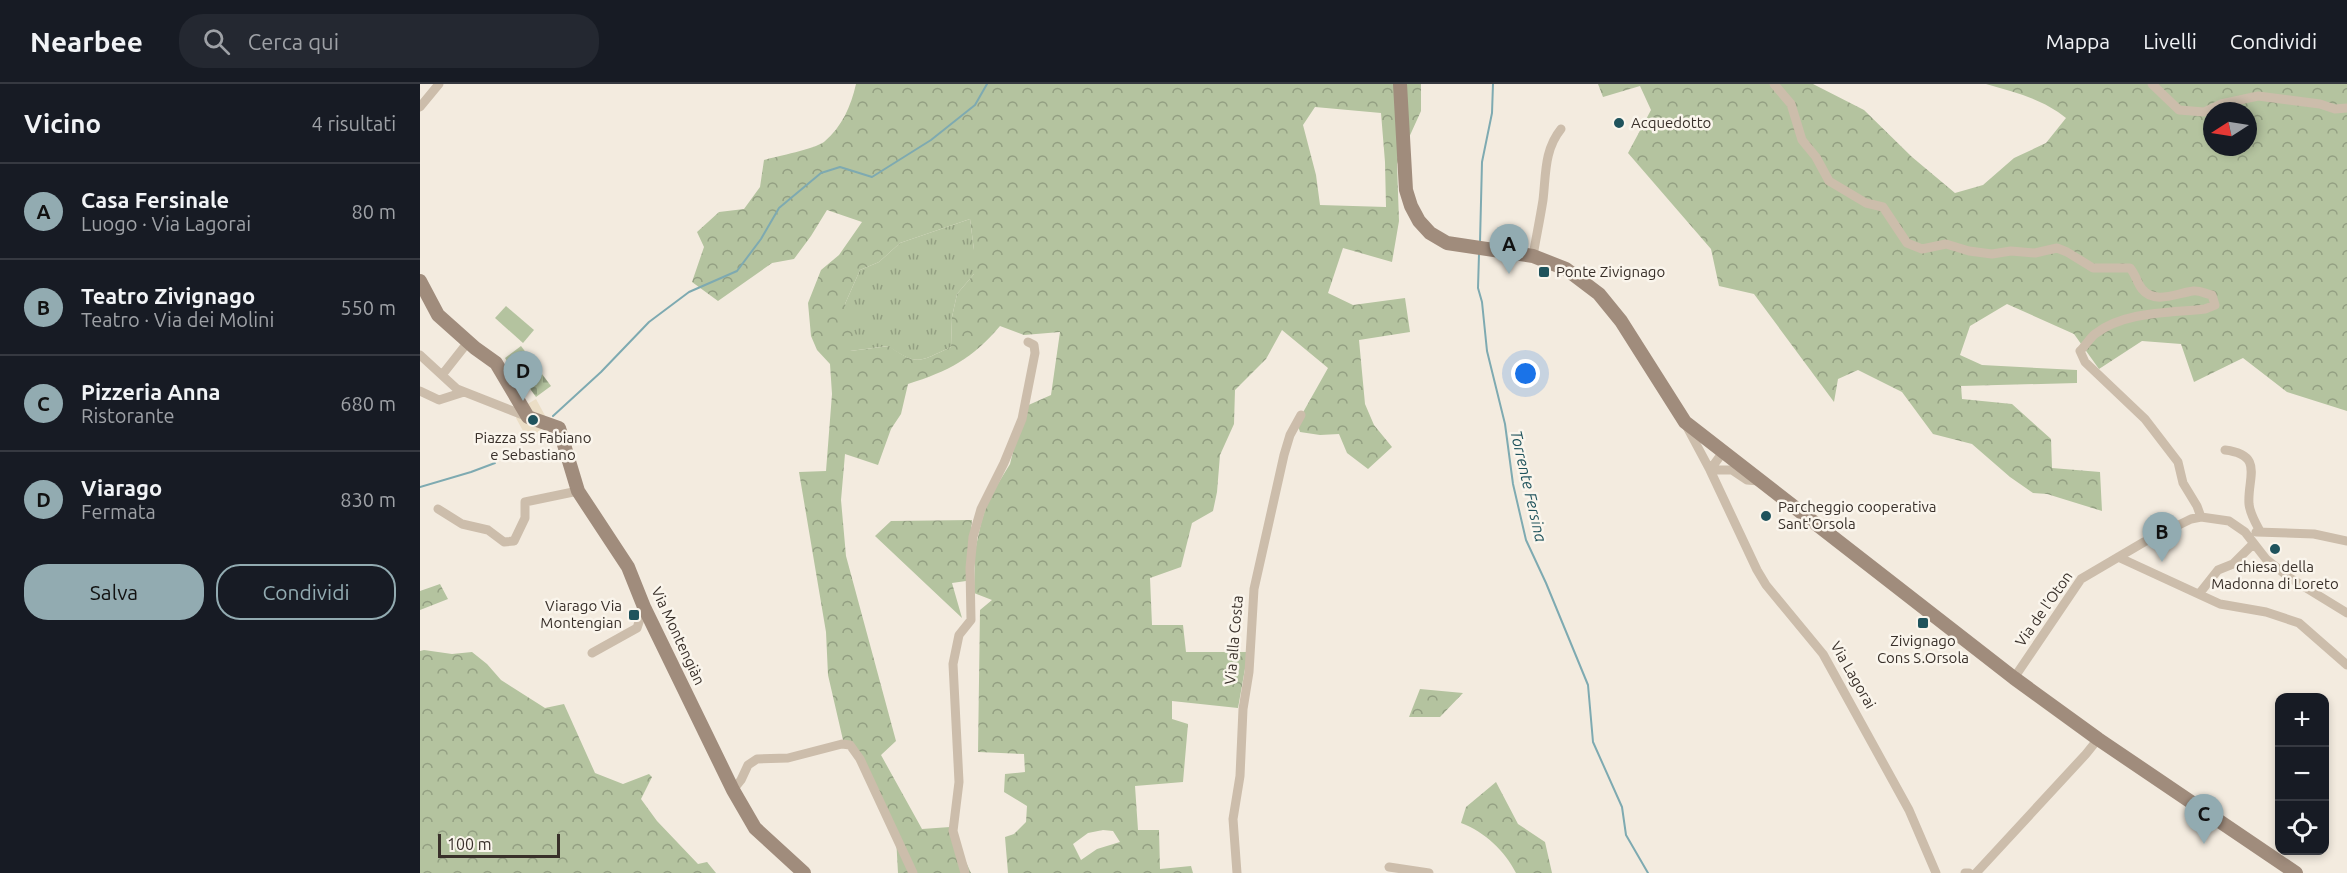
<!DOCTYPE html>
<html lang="it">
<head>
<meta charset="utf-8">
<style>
  body { margin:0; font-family:Ubuntu,sans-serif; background:#242831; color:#f1f3f6 }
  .controls { position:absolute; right:18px; bottom:18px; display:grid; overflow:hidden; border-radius:12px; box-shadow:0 3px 9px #0003 }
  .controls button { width:54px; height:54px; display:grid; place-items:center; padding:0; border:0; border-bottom:2px solid #363941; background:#171b24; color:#f1f3f6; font:30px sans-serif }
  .compass { position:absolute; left:1783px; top:18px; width:54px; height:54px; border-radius:50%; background:#171b24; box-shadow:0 3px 9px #0003; rotate:258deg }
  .scale { position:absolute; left:18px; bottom:15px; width:122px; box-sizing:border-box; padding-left:6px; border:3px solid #39302a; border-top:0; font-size:16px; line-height:21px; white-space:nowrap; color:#39302a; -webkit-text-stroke:4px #faf5ec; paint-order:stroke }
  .you { position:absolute; left:1106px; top:290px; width:21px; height:21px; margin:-15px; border:4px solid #fff; border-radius:50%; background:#1a73e8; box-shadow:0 0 0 9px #1a73e833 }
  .badge { display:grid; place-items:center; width:39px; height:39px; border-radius:50%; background:#92abb1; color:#111; font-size:20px; font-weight:700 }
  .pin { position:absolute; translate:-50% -50px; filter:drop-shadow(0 2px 3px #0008) }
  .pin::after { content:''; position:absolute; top:32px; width:21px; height:18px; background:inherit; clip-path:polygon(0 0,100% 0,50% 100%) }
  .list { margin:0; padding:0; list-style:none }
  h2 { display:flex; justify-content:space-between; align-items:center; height:78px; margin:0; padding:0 24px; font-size:26px }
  h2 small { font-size:20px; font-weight:400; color:#9ea1a6 }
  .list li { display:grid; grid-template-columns:39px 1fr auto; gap:18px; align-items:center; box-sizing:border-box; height:96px; padding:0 24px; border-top:2px solid #363941 }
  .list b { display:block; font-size:22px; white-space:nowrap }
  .list p { margin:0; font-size:20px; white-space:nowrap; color:#9ea1a6 }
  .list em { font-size:20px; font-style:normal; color:#9ea1a6 }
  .actions { display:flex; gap:12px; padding:18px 24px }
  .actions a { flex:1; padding:14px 0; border:2px solid #92abb1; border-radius:24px; text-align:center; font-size:21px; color:#92abb1 }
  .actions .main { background:#92abb1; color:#111 }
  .icon { flex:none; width:33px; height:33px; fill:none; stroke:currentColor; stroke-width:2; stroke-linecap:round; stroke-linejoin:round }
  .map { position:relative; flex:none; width:1927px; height:789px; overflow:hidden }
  header { display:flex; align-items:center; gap:36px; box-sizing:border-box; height:84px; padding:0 30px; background:#171b24; border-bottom:2px solid #363941 }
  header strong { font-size:28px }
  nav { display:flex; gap:33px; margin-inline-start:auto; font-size:21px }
  .search { width:420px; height:54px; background:#242831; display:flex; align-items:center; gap:15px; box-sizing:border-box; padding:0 21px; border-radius:24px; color:#9ea1a6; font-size:22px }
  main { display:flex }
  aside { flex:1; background:#171b24 }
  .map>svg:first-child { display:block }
  .grass { fill:url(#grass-tufts) }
  .forest { fill:url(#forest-crowns); fill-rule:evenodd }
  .cemetery { fill:url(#cemetery-stones) }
  .pitch { fill:#b4c39f }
  .plaza { fill:#ebdec6 }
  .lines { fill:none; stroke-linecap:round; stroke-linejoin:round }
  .stream { stroke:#7eaab1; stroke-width:2 }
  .street { stroke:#ccbdab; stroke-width:9 }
  .secondary { stroke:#a08c7c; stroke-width:14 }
  .poi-dot { fill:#1f535c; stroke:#faf5ec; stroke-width:2 }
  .labels { text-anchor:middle; stroke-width:5; stroke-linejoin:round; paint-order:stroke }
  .poi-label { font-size:15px; fill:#39302a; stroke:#faf5ec; text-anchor:start }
  .street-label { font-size:15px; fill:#39302a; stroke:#faf5ec }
  .water-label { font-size:16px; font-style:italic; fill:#1f535c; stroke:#faf5ec }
</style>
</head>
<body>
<header>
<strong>Nearbee</strong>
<div class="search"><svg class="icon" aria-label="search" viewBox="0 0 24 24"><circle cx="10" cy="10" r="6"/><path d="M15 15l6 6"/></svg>Cerca qui</div>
<nav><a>Mappa</a><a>Livelli</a><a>Condividi</a></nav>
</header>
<main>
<aside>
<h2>Vicino<small>4 risultati</small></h2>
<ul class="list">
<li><span class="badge">A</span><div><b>Casa Fersinale</b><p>Luogo · Via Lagorai</p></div><em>80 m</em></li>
<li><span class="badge">B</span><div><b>Teatro Zivignago</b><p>Teatro · Via dei Molini</p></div><em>550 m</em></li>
<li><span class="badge">C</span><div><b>Pizzeria Anna</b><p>Ristorante</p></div><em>680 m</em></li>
<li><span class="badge">D</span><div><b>Viarago</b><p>Fermata</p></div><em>830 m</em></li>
</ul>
<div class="actions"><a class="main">Salva</a><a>Condividi</a></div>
</aside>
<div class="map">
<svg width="1927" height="789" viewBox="0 0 1927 789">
  <defs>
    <pattern id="grass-tufts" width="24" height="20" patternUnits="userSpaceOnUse" patternTransform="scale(1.5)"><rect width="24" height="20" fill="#b4c39f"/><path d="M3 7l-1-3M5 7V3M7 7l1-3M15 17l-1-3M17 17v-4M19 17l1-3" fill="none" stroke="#939f82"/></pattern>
    <pattern id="forest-crowns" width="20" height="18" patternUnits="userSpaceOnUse" patternTransform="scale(1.5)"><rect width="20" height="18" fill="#b4c39f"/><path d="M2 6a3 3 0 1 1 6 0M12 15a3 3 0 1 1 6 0" fill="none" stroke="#939f82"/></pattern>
    <pattern id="cemetery-stones" width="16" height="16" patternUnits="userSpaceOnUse" patternTransform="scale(1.5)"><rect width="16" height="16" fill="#b4c39f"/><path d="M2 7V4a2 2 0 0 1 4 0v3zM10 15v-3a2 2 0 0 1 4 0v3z" fill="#939f82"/></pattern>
  </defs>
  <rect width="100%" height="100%" fill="#f3ebdf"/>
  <path class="grass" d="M550,135L554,166V190L537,210L532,233L531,263C500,277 498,283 468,262L430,267L425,220L440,186L459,178L480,159Z"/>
  <path class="forest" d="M436,0H1001V27L977,80L979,137L972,178L923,164L908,209L933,221L985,214L990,248L939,256L945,320L954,341L972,363L948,385L927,369L919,350L900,351L880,348L877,339L908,284L862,246L846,275L815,306L814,340L800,371L797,408L793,427L772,439L761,483L730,494L732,541H763L766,568H828L818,624L752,617V635L768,640L763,698L715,702L718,746H739L740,785L771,782L773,789H588L585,753L594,750L606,738L607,722L584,708L585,690L605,688L604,670L558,668L560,526L572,516L554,509L555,467L561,439L568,416L590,380L604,323L631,311L640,248L604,251L580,242C552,275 529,287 488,300L481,330L471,345L458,381L425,370L421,416L426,472L476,657L461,671L502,745L530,743L551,789H478L476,753L447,682L423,656L408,591L406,548L379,388L406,387L412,310L410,280L397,266L391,252L388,219L401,186L419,171L442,138L407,126L391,152L374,175L352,179L298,217L272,198L284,163L277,148L299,128L324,125L340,103L344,76C358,72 394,65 404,58C422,43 431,22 436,0ZM895,23L961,29L965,78L966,123L900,121L896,91L883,41ZM550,135L554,166V190L537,210L532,233L531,263C500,277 498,283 469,262L430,267L436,252L425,220L440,186L459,178L480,159ZM683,746L693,747L700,758L677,765L661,776L653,760L668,749Z
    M1178,0H1393L1444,26L1492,73L1535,109L1563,101L1594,74L1626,59L1646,34C1623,15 1594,8 1566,0H1927V327L1867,308L1823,274L1774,298L1761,260L1722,257L1679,285L1654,250L1587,220L1550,242L1540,271L1562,281L1657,286V299L1541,302L1542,315L1592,320L1631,355L1632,384L1680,388L1682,427L1627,410L1613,409L1590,393L1552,360L1513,350L1482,308L1438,286L1418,295L1414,318L1334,210L1299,202L1291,165L1208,69L1231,26L1220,2L1183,13ZM1792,27H1828V63H1792Z
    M552,436L546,497L532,499L542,534L455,452L471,437Z
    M20,500L28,515L0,526V507Z
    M4,566L32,570L52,568L67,580L81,596L125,624L144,620L175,689L203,700L229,690L232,693L221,715L237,737L278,780L287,778L296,789H0V567Z
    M1000,605L1043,609L1020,633H989Z
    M1076,698L1098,740L1125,758L1132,789H1096C1085,767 1065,748 1041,739L1046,723Z"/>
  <path class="cemetery" d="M101,262L131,302L116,313L98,288L102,285L97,278L90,282L85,274Z"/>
  <path class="pitch" d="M86,222L114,246L103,259L75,234Z"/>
  <path class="plaza" d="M116,315L129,339L108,356L96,334L101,324Z"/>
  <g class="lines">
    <path class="stream" d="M1060,158L1062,78L1072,29L1073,0
      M1059,170L1058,204L1062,218L1067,267L1085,340L1093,400L1106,456L1126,499L1168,601L1173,658L1202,723L1206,751L1228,789
      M133,332L181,288L229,238L269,208L317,187L341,155L359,124L401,89L420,83L452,93L511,56L555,21L567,0
      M0,403L51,388L75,379"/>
    <path class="street" d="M1354,0L1371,20L1382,56L1396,73L1409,97L1446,119L1463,123L1487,159L1502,165L1526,160L1549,167L1572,170L1591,167L1615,169L1637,164L1647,168L1673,184H1710C1716,191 1717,199 1722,205C1735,221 1757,209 1773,207C1779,206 1786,210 1792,211L1795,221L1785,225C1751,229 1704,227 1675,250C1670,254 1665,262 1660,267L1665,278L1725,335L1758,378L1763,399L1777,422L1781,433
      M1732,0L1759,26L1784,28L1801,20L1838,12L1900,20L1915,25L1927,24
      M0,23L19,0
      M1113,172C1116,154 1120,135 1123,116C1126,91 1124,66 1141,45
      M0,271L37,305L108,333
      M22,291L48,258
      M0,307L19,316L44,308
      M1267,343L1290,386L1337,486L1346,501L1403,570L1489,726L1516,789
      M1805,366C1845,371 1827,394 1829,420C1830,430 1835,438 1840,447
      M1290,386H1312L1327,396L1339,397
      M1290,386L1303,368
      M18,425L42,440L68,446L84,458L94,457L105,434V418L158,407
      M1836,448L1894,450L1927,457
      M1698,473L1800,520L1846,528L1879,539L1927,581
      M1779,510L1798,486L1813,480L1833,460
      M172,569L217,544L224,523
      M1594,594L1661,495L1724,458L1771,435L1781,433L1809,437L1825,448L1846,475L1870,494L1927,529
      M313,706L321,696L328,681L337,675L368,674L422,660L430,661L440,675L493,789
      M969,783L1009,789
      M545,789L533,747L539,698L533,580L539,551L551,536L550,484L553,453L561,425L584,379L602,335L615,269L614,261L608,258
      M817,789L813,735L820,692L823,625L829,588L834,505L864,371L870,351L881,331
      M1545,789H1549
      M1556,789L1666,670L1678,655"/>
    <path class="secondary" d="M980,0L986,106L991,122L999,137L1010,149L1027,159L1113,172L1146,185L1179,210L1201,237L1265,338L1594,594L1678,655L1876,789
      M0,197L18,231L55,264L76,279L108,333L139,344L158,407L208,483L224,523L313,706L335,744L384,789"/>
  </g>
  <g class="poi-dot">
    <circle cx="1199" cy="39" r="6"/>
    <rect x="1118" y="182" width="12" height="12" rx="3"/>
    <circle cx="113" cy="336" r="6"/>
    <circle cx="1346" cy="432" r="6"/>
    <circle cx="1855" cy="465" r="6"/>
    <rect x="208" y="525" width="12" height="12" rx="3"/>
    <rect x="1497" y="533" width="12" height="12" rx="3"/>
  </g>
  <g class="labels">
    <g class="poi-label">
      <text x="1211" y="44">Acquedotto</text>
      <text x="1136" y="193">Ponte Zivignago</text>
      <text x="113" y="359" text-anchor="middle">Piazza SS Fabiano<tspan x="113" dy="17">e Sebastiano</tspan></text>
      <text x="1358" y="428">Parcheggio cooperativa<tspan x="1358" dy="17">Sant'Orsola</tspan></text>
      <text x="1855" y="488" text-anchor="middle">chiesa della<tspan x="1855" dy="17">Madonna di Loreto</tspan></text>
      <text x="202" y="527" text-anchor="end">Viarago Via<tspan x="202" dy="17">Montengian</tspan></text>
      <text x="1503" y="562" text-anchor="middle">Zivignago<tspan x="1503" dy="17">Cons S.Orsola</tspan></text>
    </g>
    <g class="street-label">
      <text transform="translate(1624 525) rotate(-55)" y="5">Via de l'Oton</text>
      <text transform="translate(258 552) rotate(65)" y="5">Via Montengiàn</text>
      <text transform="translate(814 556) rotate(-85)" y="5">Via alla Costa</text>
      <text transform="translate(1433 591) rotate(60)" y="5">Via Lagorai</text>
    </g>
    <g class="water-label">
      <text transform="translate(1109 402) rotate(77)" y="6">Torrente Fersina</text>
    </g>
  </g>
</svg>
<div class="controls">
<button>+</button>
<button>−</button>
<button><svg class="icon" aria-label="locate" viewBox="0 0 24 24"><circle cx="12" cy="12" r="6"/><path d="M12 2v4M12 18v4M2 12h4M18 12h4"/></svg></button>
</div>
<svg class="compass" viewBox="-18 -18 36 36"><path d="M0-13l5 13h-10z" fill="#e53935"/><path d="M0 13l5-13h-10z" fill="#9ea1a6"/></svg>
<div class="scale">100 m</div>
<div class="you"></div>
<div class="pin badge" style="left:1089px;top:190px">A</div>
<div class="pin badge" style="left:1742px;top:478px">B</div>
<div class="pin badge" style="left:1784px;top:760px">C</div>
<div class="pin badge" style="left:103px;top:317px">D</div>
</div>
</main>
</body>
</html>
